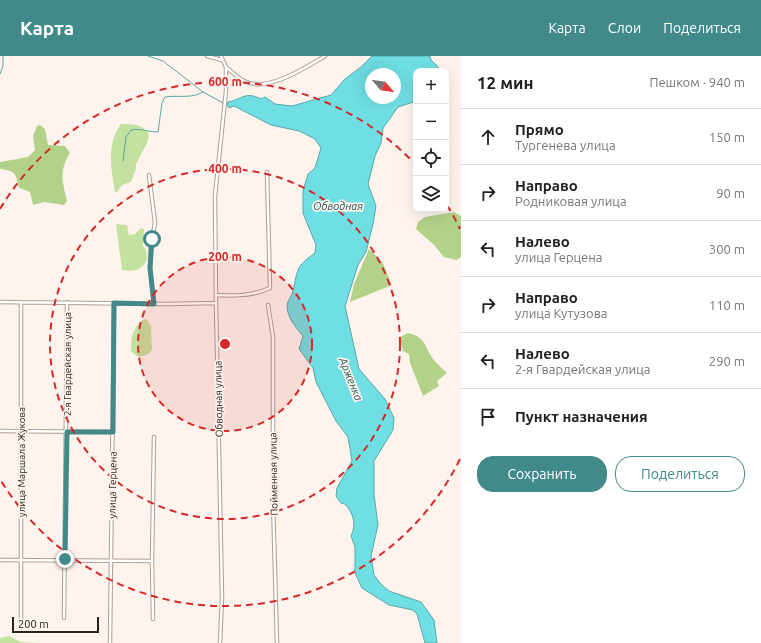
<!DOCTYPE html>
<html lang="ru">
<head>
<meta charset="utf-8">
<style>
  body { margin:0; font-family:Ubuntu,sans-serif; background:#f2f2f2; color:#202124 }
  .controls { position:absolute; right:12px; top:12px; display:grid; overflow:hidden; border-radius:8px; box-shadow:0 4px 16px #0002 }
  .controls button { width:36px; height:36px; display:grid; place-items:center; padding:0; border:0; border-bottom:1px solid #e0e0e0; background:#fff; color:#202124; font:20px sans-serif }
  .compass { position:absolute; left:365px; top:12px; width:36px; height:36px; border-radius:50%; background:#fff; box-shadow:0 4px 16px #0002; rotate:119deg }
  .scale { position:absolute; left:12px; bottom:10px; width:87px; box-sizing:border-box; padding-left:4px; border:2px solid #27211d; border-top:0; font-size:11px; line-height:14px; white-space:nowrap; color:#27211d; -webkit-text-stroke:3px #fef4ed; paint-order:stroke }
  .stop { position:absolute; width:12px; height:12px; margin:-9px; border:3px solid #428a8a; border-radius:50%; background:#fff }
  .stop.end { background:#428a8a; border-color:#fff; box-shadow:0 1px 4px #0008 }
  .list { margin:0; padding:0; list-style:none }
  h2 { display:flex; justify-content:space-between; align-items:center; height:52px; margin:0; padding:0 16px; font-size:17px }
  h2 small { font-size:13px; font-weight:400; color:#757577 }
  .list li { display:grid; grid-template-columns:26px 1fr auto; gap:12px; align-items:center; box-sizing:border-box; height:56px; padding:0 16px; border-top:1px solid #e0e0e0 }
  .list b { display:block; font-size:15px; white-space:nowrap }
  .list p { margin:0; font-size:13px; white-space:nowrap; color:#757577 }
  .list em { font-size:13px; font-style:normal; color:#757577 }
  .actions { display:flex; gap:8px; padding:12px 16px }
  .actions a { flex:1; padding:9px 0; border:1px solid #428a8a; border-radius:16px; text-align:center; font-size:14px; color:#428a8a }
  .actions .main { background:#428a8a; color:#fff }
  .icon { flex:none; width:22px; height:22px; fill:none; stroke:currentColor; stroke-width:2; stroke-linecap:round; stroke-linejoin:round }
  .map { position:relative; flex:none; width:461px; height:587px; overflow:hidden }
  header { display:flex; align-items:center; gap:24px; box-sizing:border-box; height:56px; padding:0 20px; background:#428a8a; color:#fff }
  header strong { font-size:19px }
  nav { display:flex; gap:22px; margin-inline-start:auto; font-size:14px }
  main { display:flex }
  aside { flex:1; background:#fff }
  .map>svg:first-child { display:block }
  .green { fill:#c4e29f }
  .forest { fill:#b2d28a }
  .water { fill:#6fdfe4; stroke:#59a6a8; fill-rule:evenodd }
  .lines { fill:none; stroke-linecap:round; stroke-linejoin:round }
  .stream { stroke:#59a6a8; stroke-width:1 }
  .street-casing { stroke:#ae9e94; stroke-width:4.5 }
  .street { stroke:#fff; stroke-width:2.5 }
  .route { stroke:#428a8a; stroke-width:5 }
  .ring { fill:none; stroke:#d62828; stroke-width:2; stroke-dasharray:7 5 }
  .labels { text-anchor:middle; stroke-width:3.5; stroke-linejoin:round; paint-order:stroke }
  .street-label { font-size:10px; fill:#27211d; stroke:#fef4ed }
  .water-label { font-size:11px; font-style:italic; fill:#245558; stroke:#fef4ed }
  .centre { fill:#d62828; stroke:#fef4ed; stroke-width:2 }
  .ring-label { font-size:12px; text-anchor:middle; font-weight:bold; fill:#d62828; stroke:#fef4ed; stroke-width:3.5; stroke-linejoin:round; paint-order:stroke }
</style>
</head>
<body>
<header>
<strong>Карта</strong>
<nav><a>Карта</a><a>Слои</a><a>Поделиться</a></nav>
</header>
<main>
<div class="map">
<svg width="461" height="587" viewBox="0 0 461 587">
  <rect width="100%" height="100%" fill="#fef4ed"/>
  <path class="green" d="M121,68C131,68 145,68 149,79L147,87L136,108V113L131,126L122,129L117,136H115C111,113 106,88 121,68Z
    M116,168L127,169L129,179L135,178L141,172L144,173L143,190L146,194L147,204C141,215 133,216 122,214Z
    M146,263L151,270L152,294L147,299L138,301L131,295C130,284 134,266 146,263Z
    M9,580L21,586L40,587H0V582Z"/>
  <path class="forest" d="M40,69L45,73L48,89L65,90L70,97C59,115 62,124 67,145L64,149L44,146L33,149L30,136L19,132C16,118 16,115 0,113V106L28,101L35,94L33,80L37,70Z
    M454,156L461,160V201L457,204L444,201L434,189L416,173L418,166L425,161Z
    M369,193L382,205L392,229L350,246L354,228Z
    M408,277C426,281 424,290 433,303C437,308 442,312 447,317L437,325L439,330L423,340L410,307L409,298L403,295L400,281Z"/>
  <path class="water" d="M372,0H430L431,4L442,15H416V45L398,51L383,72L381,87L375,100L368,128L376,150L373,168L366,196L358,209L345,250L359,313L385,343L394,362L393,374L374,405V438L378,469L371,500L374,519L380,527L389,535L421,546L434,564L437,587H425L417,558L413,554L389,549L362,532L355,517V491L351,480C357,468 353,457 345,448L341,447L336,440L337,432L352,405L348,381L336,365L316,326L313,312L299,293L303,280C296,272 287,261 287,250C287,245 292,240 293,235C298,214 295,211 315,197L316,189L303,157V135L308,118L315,112L321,92L315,83L299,75L271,69L234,50L229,52L227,49L228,46C243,43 245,35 261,43L265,41L275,48L292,50L331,39L345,23L361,11ZM371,18H395V42H371Z"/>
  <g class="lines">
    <path class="stream" d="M148,0L163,5L203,36L225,48
      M0,18L3,10V0
      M123,105L126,81L131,74C141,72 148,76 158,76L162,47L165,41C178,39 192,43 203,36"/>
    <defs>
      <path id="street" d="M207,0L222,4
        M227,12C232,16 238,22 244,25C267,37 305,12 325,0
        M149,119L155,167L151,188L150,212L154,248
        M216,239C234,240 253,240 270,232L267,116
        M0,246L167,248L216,247
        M268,249L273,281V445L277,587
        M0,375L113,376
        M0,504L152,505L153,563
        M152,505L154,381
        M64,562L67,246
        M21,566V246
        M110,587L114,247
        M220,587L222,541L216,247L215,140L226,35V11L221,0"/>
    </defs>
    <use href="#street" class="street-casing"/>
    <use href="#street" class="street"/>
  </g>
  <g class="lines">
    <path class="route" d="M65,503L67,376H113L114,247L154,248L150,212L152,183"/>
  </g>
  <circle cx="225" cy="288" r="87" fill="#d62828" fill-opacity=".12"/>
  <g class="ring">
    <circle cx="225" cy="288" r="87"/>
    <circle cx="225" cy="288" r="175"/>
    <path d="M460 403A262 262 0 0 1 0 423M0 153A262 262 0 0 1 415 108M447 149A262 262 0 0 1 460 173"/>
  </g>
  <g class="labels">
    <g class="street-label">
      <text transform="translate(67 308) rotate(-90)" y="4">2-я Гвардейская улица</text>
      <text transform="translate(218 343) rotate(-91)" y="4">Обводная улица</text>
      <text transform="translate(21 406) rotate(-90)" y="4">улица Маршала Жукова</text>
      <text transform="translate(273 418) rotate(-91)" y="4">Пойменная улица</text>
      <text transform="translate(112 429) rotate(-89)" y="4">улица Герцена</text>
    </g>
    <g class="water-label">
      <text x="338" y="154">Обводная</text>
      <text transform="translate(351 323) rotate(68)" y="4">Арженка</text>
    </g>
  </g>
  <circle cx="225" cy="288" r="6" class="centre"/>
  <g class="ring-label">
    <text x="225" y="30">600 m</text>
    <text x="225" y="117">400 m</text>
    <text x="225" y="205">200 m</text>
  </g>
</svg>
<div class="controls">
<button>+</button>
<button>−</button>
<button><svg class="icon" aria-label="locate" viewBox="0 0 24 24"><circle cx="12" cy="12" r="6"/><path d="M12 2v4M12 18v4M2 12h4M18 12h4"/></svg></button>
<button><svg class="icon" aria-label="layers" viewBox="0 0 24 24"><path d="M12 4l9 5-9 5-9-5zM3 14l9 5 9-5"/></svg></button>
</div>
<svg class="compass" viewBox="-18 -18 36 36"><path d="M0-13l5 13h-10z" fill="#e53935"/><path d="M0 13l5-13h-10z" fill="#757577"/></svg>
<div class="scale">200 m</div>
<div class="stop" style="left:152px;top:183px"></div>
<div class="stop end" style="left:65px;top:503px"></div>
</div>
<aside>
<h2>12 мин<small>Пешком · 940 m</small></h2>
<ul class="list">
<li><svg class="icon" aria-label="ahead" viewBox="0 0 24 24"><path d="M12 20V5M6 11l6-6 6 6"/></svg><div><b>Прямо</b><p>Тургенева улица</p></div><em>150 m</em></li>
<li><svg class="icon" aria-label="right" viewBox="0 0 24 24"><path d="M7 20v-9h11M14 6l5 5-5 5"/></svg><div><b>Направо</b><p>Родниковая улица</p></div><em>90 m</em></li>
<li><svg class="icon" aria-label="left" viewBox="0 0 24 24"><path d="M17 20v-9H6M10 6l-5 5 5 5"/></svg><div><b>Налево</b><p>улица Герцена</p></div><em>300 m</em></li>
<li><svg class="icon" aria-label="right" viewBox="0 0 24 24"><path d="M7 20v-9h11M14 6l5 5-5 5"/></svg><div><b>Направо</b><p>улица Кутузова</p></div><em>110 m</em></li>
<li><svg class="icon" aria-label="left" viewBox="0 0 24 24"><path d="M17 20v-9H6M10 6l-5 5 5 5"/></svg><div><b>Налево</b><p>2-я Гвардейская улица</p></div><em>290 m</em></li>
<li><svg class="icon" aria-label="arrive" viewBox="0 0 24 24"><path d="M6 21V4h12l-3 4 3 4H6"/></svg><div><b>Пункт назначения</b></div></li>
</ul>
<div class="actions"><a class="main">Сохранить</a><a>Поделиться</a></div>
</aside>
</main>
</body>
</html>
